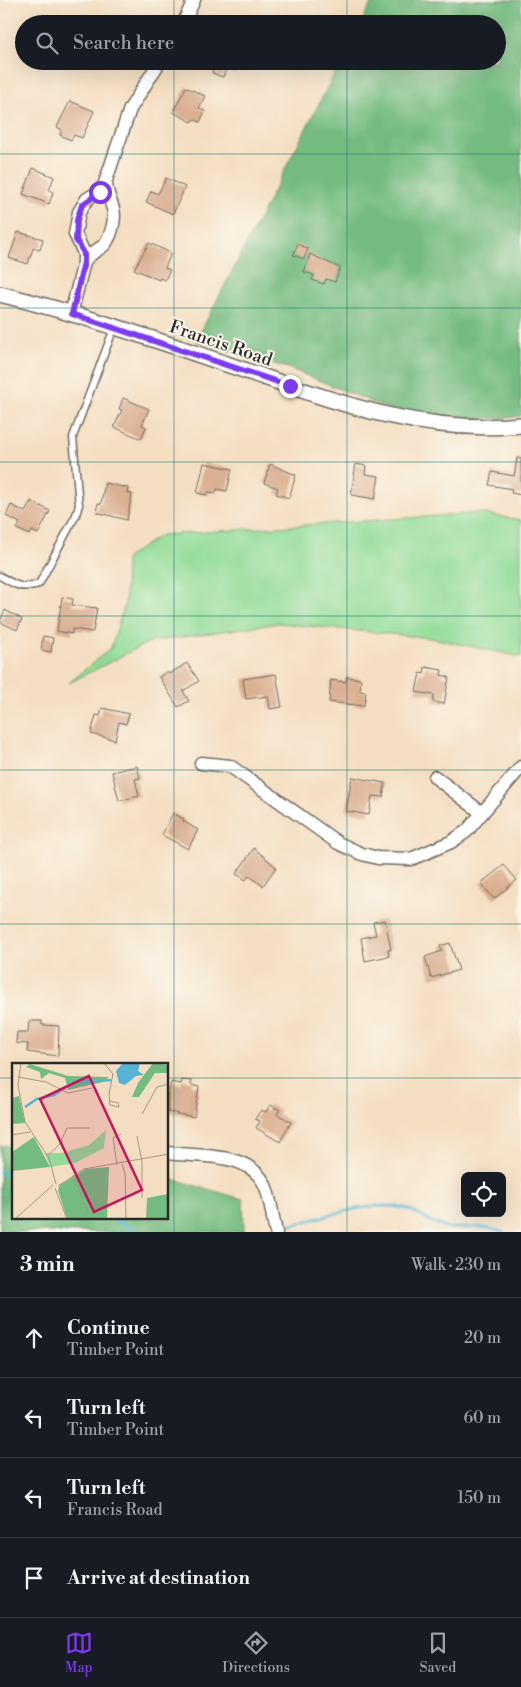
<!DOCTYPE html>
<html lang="en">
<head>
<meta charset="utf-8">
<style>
  body { margin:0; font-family:"Libre Bodoni",serif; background:#242831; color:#f1f3f6 }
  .controls { position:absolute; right:15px; bottom:15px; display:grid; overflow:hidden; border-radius:8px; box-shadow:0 5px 20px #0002 }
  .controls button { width:45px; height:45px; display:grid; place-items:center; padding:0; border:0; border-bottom:1px solid #363941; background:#171b24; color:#f1f3f6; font:25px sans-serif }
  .stop { position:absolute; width:15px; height:15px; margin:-11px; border:4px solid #7c3aed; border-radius:50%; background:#fff }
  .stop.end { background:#7c3aed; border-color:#fff; box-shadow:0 1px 5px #0008 }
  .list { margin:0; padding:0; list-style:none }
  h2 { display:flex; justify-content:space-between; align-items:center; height:65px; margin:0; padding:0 20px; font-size:21px }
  h2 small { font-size:16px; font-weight:400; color:#9ea1a6 }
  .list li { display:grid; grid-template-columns:32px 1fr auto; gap:15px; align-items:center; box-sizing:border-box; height:80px; padding:0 20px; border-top:1px solid #363941 }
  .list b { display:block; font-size:19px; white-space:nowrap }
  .list p { margin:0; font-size:16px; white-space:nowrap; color:#9ea1a6 }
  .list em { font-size:16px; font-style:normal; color:#9ea1a6 }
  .icon { flex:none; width:28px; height:28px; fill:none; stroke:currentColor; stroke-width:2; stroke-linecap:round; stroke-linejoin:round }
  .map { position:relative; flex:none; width:521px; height:1232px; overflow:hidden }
  .search { position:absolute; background:#171b24; box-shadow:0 5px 20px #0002; left:15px; right:15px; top:15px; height:55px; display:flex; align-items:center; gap:12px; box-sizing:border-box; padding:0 18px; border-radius:28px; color:#9ea1a6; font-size:19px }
  .sheet { height:385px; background:#171b24 }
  nav { display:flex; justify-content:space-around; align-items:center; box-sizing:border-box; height:70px; border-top:1px solid #363941; background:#171b24; font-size:14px; color:#9ea1a6 }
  nav a { display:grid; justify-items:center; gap:2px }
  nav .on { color:#7c3aed }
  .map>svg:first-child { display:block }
  .green { fill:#91db97; stroke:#5e8361 }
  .forest { fill:#74bb80; stroke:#507356 }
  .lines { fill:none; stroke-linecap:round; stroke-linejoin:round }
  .stream { stroke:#57b3d5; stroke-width:3 }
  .building { fill:#daaf92 }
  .service-casing { stroke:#716a60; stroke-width:9 }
  .minor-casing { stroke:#716a60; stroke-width:15 }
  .tertiary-casing { stroke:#716a60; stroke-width:18 }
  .service { stroke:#fff; stroke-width:6 }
  .minor { stroke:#fff; stroke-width:12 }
  .tertiary { stroke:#fff; stroke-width:15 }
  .route { stroke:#7c3aed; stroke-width:6 }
  .grid { fill:none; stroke:#0f766e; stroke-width:1; stroke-opacity:0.55 }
  .labels { text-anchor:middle; stroke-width:4; stroke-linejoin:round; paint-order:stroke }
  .street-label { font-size:18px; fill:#2b2b2b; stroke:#fbf7ec }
  .inset-river { fill:none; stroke:#57b3d5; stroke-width:2.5 }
  .inset-road { fill:none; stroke:#a49685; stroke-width:1 }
  .view { fill:#c2185b; fill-opacity:0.15; stroke:#c2185b; stroke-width:2.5 }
  .inset-edge { fill:none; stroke:#2b2b2b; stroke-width:2.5 }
</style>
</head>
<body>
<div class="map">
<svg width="521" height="1232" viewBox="0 0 521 1232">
  <rect width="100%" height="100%" fill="#fbf7ec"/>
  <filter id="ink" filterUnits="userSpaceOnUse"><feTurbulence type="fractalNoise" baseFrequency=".02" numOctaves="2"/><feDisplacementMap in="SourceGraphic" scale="10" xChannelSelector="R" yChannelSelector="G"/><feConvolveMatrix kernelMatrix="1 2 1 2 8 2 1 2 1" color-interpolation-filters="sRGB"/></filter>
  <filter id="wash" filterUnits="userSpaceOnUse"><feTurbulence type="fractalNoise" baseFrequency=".0096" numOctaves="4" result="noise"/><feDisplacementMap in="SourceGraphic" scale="20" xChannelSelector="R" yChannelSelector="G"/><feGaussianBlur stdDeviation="1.12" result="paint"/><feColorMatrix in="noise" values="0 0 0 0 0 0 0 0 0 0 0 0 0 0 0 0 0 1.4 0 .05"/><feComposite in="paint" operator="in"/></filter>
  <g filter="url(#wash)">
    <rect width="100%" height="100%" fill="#f4dec1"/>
    <path class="green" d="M479,513L521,520V657L431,638L278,623L149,642L69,683L111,648L125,604L126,558L161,535Z"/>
    <path class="forest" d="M373,0H521V416L506,418H411L288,368L196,341L341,61H497V24H360Z
      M14,1145V1218H168V1178L243,1199L244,1232H0V1146Z"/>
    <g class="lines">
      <path class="stream" d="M0,1172L14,1178
        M111,1218L139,1232
        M279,1228C314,1221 370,1199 404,1208C419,1212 430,1224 446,1227C457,1230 466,1227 477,1227C486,1227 495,1230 503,1232
        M261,1232L273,1229"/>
    </g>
    <g id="blocks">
      <path class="building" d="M200,61H240L236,71L227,67L223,77L212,73L214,68Z
        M186,87L205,96L199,108L205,111L200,122L194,119L192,122L173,112Z
        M70,101L94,111L82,138L74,135L71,140L60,135L62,130L57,127Z
        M33,168L54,177L49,190L53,192L49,204L23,194Z
        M166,178L185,187L173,214L146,202L151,191L158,194Z
        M18,232L43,239L40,250L33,248L28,264L9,258Z
        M149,243L171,253L165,268L170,270L165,280L160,278L159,280L134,269Z
        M298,244L308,249L304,259L293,255Z
        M310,254L340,268L335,282L326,279L324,284L312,280L314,275L304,272Z
        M123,398L149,409L142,425L146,427L141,439L114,427L122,410L119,409Z
        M517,458H521V495L511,493L512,489L489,485L492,472L514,476Z
        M204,463L232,469L227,491L217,489L216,493L208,492L207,495L197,493Z
        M270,464L296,475L289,498L276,494L278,488L264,483Z
        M356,464L366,466L365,474L379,476L375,499L351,495Z
        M105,483L128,488L127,493L132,494L127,520L96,512L98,503L101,504Z
        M31,501L50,511L38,534L32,531L30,535L17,529L20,523L6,516L11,505L25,512Z
        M62,597L73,599L72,605L97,608L93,632L72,629V634L57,631Z
        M5,610L22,619L17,630L0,622Z
        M43,636L53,638L51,652L41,650Z
        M187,663L199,681L183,691L189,701L178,707L159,677L167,672L169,674Z
        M425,667L442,670L441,675L449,677L444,704L433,702L434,695L416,692L420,673L424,674Z
        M276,674L282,707L270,709L268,696L246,699L243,679Z
        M346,677L361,679L360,691L366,692L364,706L329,702L331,680L346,682Z
        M102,708L129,714L126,724L119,722L115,740L91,734L96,715L100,716Z
        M137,766L140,778L135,779L139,796L119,801L112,772Z
        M352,777L385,783L383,797L372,796L369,815L346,811Z
        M173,813L184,819L183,821L198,830L188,849L162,835Z
        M254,848L276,867L263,886L249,876L246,880L236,874Z
        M504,865L517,880L494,899L481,883Z
        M385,920L391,950H388L389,956L365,961L361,938L376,935L373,922Z
        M450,943L459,970L431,978L425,957L442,951L440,946Z
        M29,1021H42V1025L59,1026L58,1056L27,1052L28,1044L16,1043L17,1032H28Z
        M182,1080L192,1081L191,1085L199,1087L194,1117L168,1112V1092H169L171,1082L181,1084Z
        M270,1105L280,1110L277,1114L291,1122L280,1142L256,1128L260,1121L255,1119L261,1110L266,1112Z"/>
    </g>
  </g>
  <g filter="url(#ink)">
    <use href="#blocks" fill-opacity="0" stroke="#716a60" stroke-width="1"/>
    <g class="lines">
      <defs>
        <path id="service" d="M0,576C15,585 22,590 39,584L76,515L79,505L73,437L114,328"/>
        <path id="minor" d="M183,24L194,0
          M84,262C89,253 98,251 105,244C111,236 116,219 113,209C111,200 106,193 106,183
          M71,314L84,262V253L75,234L79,212L87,199L103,189L130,109L160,61
          M201,763L230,766L338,843L362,854L378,858L411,859L451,842L467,831L521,767
          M435,777L482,813
          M168,1153C197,1157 247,1151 264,1183C271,1197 272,1217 276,1232"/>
        <path id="tertiary" d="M0,294C80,314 157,340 235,367C332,400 416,435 521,425"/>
      </defs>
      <use href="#service" class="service-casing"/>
      <use href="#minor" class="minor-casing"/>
      <use href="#tertiary" class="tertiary-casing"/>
      <use href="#service" class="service"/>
      <use href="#minor" class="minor"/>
      <use href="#tertiary" class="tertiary"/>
    </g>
  </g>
  <g class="lines" filter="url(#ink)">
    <path class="route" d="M100,192L82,205L77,220L76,240L84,253V262L72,314L290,386"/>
  </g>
  <path class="grid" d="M174,0V24M347,0V24M174,61V1232M347,61V1232M0,154H521M0,308H521M0,462H521M0,616H521M0,770H521M0,924H521M0,1078H14M168,1078H521"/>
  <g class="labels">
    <g class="street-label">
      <text transform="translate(221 343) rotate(19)" y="6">Francis Road</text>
    </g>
  </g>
  <g transform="translate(12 1063)">
    <rect width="156" height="156" fill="#f4dec1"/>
    <path d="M94,67L92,85L63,100L38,104L33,90H50L77,82Z" fill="#91db97"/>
    <path d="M141,0L156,2V10H143L127,34H120L126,20ZM18,1L56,13L97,14L91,19L56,27L53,15L37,10L29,16L28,9L14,4ZM7,33L13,60L0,61V35ZM22,74L38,104L0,108V89ZM97,104L95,156H55L46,127L48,122L74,106ZM156,131V156H134L135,135Z" fill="#74bb80"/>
    <path d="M111,0H128L126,8L132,12L124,13L113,22L107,20L104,8Z" fill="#57b3d5"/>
    <path class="inset-river" d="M13,44L25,36L42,32L60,20L99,17"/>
    <path class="inset-road" d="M9,0L6,22L13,59L37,95L44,121M92,0L101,11L97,31L98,42L107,44L106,40L98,38M6,14L34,19L56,30L80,25M130,51L145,24L157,21M0,72L18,69M125,73L130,99V135M35,93L47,82L55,65H78M110,101L113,111L114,156M105,102L101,75L109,71M61,112L76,148L74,145M46,123L72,106L157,91M43,125L55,156M3,156L41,122"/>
    <path class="view" d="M77,13L130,127L82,149L28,36Z"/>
    <rect width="156" height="156" class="inset-edge"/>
  </g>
</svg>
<div class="controls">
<button><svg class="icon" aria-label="locate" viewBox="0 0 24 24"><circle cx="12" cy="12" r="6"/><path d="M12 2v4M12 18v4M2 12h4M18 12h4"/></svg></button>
</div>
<div class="stop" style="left:100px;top:192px"></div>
<div class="stop end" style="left:290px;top:386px"></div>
<div class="search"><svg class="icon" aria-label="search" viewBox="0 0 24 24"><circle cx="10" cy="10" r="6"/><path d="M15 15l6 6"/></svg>Search here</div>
</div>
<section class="sheet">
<h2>3 min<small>Walk · 230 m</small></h2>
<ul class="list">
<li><svg class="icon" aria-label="ahead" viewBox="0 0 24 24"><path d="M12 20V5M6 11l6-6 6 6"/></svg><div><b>Continue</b><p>Timber Point</p></div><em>20 m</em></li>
<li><svg class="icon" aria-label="left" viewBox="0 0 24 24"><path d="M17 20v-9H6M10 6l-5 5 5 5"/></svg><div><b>Turn left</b><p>Timber Point</p></div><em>60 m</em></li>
<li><svg class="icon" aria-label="left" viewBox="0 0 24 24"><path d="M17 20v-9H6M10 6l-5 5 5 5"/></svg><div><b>Turn left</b><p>Francis Road</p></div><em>150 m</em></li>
<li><svg class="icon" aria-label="arrive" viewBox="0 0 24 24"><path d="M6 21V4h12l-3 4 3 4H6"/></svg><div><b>Arrive at destination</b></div></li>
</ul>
</section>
<nav>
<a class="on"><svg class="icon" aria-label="map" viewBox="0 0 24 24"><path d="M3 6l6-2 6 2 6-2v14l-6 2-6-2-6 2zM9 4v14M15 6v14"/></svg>Map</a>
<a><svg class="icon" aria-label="directions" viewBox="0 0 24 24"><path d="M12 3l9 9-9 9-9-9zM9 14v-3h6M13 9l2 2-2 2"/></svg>Directions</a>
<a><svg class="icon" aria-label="saved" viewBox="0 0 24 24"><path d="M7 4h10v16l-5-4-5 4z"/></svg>Saved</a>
</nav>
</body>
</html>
